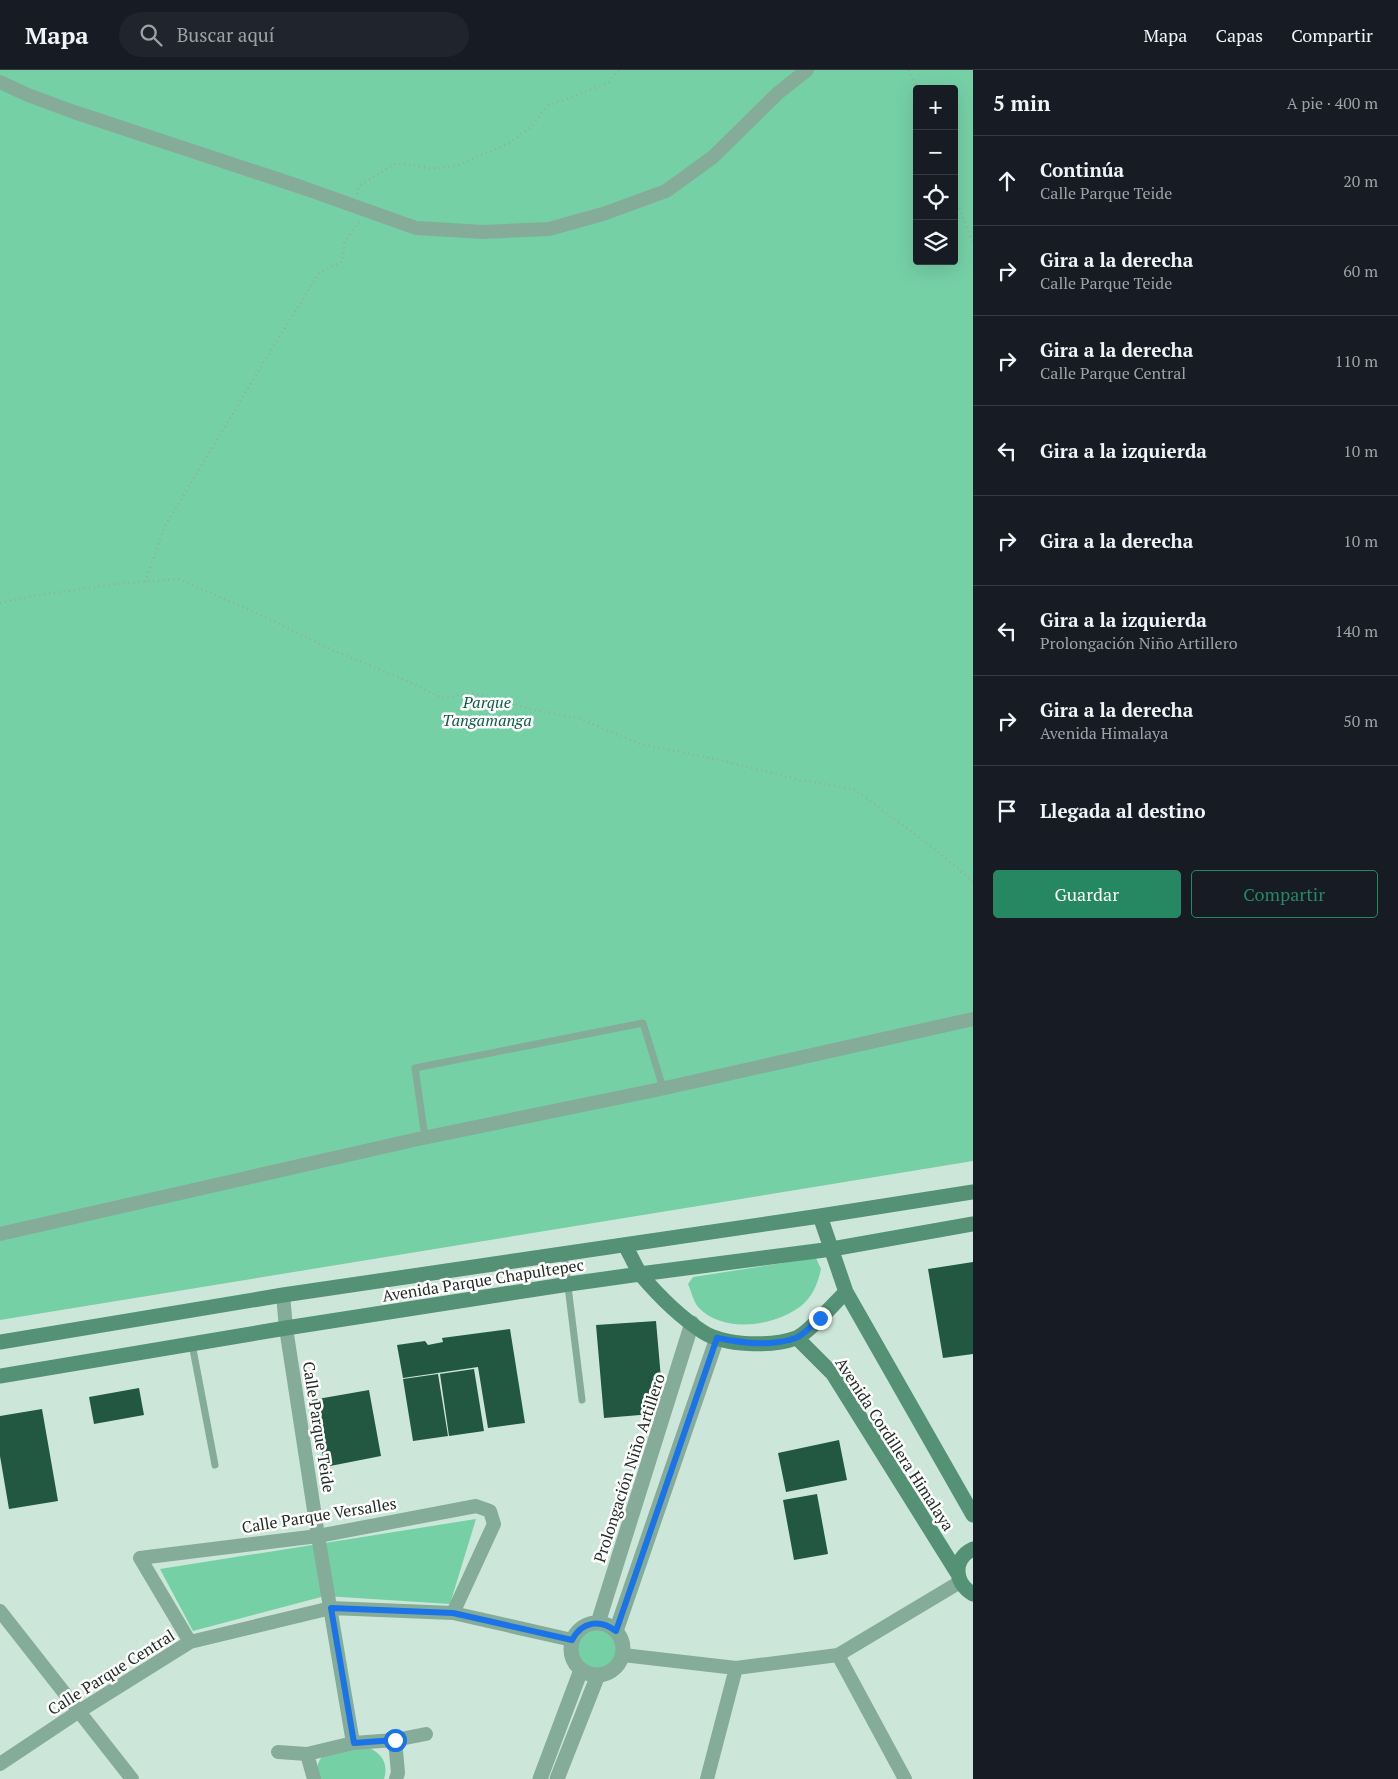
<!DOCTYPE html>
<html lang="es">
<head>
<meta charset="utf-8">
<style>
  body { margin:0; font-family:"PT Serif",serif; background:#20242c; color:#f1f3f6 }
  .controls { position:absolute; right:15px; top:15px; display:grid; overflow:hidden; border-radius:5px; box-shadow:0 5px 20px #0002 }
  .controls button { width:45px; height:45px; display:grid; place-items:center; padding:0; border:0; border-bottom:1px solid #363941; background:#171b24; color:#f1f3f6; font:25px sans-serif }
  .stop { position:absolute; width:15px; height:15px; margin:-11px; border:4px solid #1a73e8; border-radius:50%; background:#fff }
  .stop.end { background:#1a73e8; border-color:#fff; box-shadow:0 1px 5px #0008 }
  .list { margin:0; padding:0; list-style:none }
  h2 { display:flex; justify-content:space-between; align-items:center; height:65px; margin:0; padding:0 20px; font-size:21px }
  h2 small { font-size:16px; font-weight:400; color:#9ea1a6 }
  .list li { display:grid; grid-template-columns:32px 1fr auto; gap:15px; align-items:center; box-sizing:border-box; height:90px; padding:0 20px; border-top:1px solid #363941 }
  .list b { display:block; font-size:19px; white-space:nowrap }
  .list p { margin:0; font-size:16px; white-space:nowrap; color:#9ea1a6 }
  .list em { font-size:16px; font-style:normal; color:#9ea1a6 }
  .actions { display:flex; gap:10px; padding:15px 20px }
  .actions a { flex:1; padding:11px 0; border:1px solid #268862; border-radius:5px; text-align:center; font-size:18px; color:#268862 }
  .actions .main { background:#268862; color:#fff }
  .icon { flex:none; width:28px; height:28px; fill:none; stroke:currentColor; stroke-width:2; stroke-linecap:round; stroke-linejoin:round }
  .map { position:relative; flex:none; width:973px; height:1709px; overflow:hidden }
  header { display:flex; align-items:center; gap:30px; box-sizing:border-box; height:70px; padding:0 25px; background:#171b24; border-bottom:1px solid #363941 }
  header strong { font-size:24px }
  nav { display:flex; gap:28px; margin-inline-start:auto; font-size:18px }
  .search { width:350px; height:45px; background:#20242c; display:flex; align-items:center; gap:12px; box-sizing:border-box; padding:0 18px; border-radius:28px; color:#9ea1a6; font-size:19px }
  main { display:flex }
  aside { flex:1; background:#171b24 }
  .map>svg:first-child { display:block }
  .green { fill:#75d0a6; fill-rule:evenodd }
  .building { fill:#225741 }
  .lines { fill:none; stroke-linecap:round; stroke-linejoin:round }
  .path { stroke:#96aca1; stroke-width:2.5; stroke-dasharray:1 4; stroke-linecap:butt }
  .service { stroke:#84ac98; stroke-width:7 }
  .minor { stroke:#84ac98; stroke-width:14 }
  .tertiary { stroke:#84ac98; stroke-width:15 }
  .secondary { stroke:#549175; stroke-width:15 }
  .route { stroke:#1a73e8; stroke-width:6 }
  .labels { text-anchor:middle; stroke-width:5; stroke-linejoin:round; paint-order:stroke }
  .park-label { font-size:16px; font-style:italic; fill:#0f5d41; stroke:#fff }
  .street-label { font-size:16px; fill:#222c27; stroke:#fff }
</style>
</head>
<body>
<header>
<strong>Mapa</strong>
<div class="search"><svg class="icon" aria-label="search" viewBox="0 0 24 24"><circle cx="10" cy="10" r="6"/><path d="M15 15l6 6"/></svg>Buscar aquí</div>
<nav><a>Mapa</a><a>Capas</a><a>Compartir</a></nav>
</header>
<main>
<div class="map">
<svg width="973" height="1709" viewBox="0 0 973 1709">
  <rect width="100%" height="100%" fill="#cce7d9"/>
  <path class="green" d="M0,0H973V1091L0,1250ZM917,19H954V191H917Z
    M816,1188L821,1199C818,1213 813,1226 801,1236C775,1256 724,1264 699,1238C694,1233 691,1221 688,1214L693,1207Z
    M476,1449L450,1534L325,1526L193,1561L160,1499Z
    M571 1579a26 26 0 1 1 52 0a26 26 0 1 1-52 0Z
    M366,1676C381,1683 389,1692 384,1709H319C315,1697 318,1692 325,1682Z"/>
  <path class="building" d="M973,1192V1284L943,1288L928,1199Z
    M656,1251L664,1343L604,1348L596,1255Z
    M510,1259L525,1353L488,1358L478,1297L403,1308L397,1275L425,1271L428,1275L443,1272L442,1268Z
    M474,1299L484,1361L449,1366L440,1304Z
    M438,1304L448,1366L413,1371L403,1309Z
    M139,1318L144,1345L94,1354L89,1327Z
    M369,1320L381,1386L325,1397L312,1330Z
    M42,1339L58,1431L9,1439L0,1386V1346Z
    M839,1370L847,1410L786,1422L778,1383Z
    M817,1424L828,1484L794,1490L783,1430Z"/>
  <g class="lines">
    <path class="path" d="M909,0L917,21
      M357,124L359,116L396,93L419,96L431,99L455,96L510,73L532,56L547,36L608,13L619,0
      M954,124L973,174
      M145,512L165,456L273,277L320,202L342,192L345,171L359,152
      M0,533L39,525L118,514L178,509L259,544L328,578L398,607L442,628L473,623L534,640L578,648L640,674L720,690L800,710L854,719L936,780L973,812"/>
    <path class="service" d="M425,1067L415,998L643,953L663,1018
      M564,1184L582,1330
      M192,1274L215,1395"/>
    <path class="minor" d="M0,12L28,25L74,42L301,117L416,158L483,162L549,159L603,144L666,121L713,87L778,23L807,0
      M0,1164L418,1069L656,1020L973,949
      M283,1225L286,1258L318,1466L353,1673
      M0,1541L132,1709
      M190,1572L140,1488L318,1466L476,1436L490,1441L494,1454L453,1543
      M623,1585L736,1598L838,1585L960,1512
      M838,1585L905,1709
      M395,1670L398,1703L396,1709
      M278,1682L307,1684L353,1673L395,1670L426,1664
      M307,1684L314,1709
      M0,1694L78,1642L190,1572L331,1538L453,1543L572,1570
      M707,1709L736,1598"/>
    <path class="tertiary" d="M598,1553L692,1253
      M571 1579a26 26 0 1 1 52 0a26 26 0 1 1-52 0Z
      M616,1561L717,1268
      M540,1709L581,1600
      M557,1709L598,1605"/>
    <path class="secondary" d="M820,1146L846,1222L973,1445
      M625,1175C630,1184 635,1196 641,1205C658,1225 680,1247 703,1262C725,1276 772,1277 796,1268C808,1264 835,1232 846,1222
      M797,1268L833,1304L958,1504
      M0,1272L283,1225L820,1146L973,1122
      M0,1306L286,1258L569,1214L640,1204L832,1179L973,1154
      M973,1479C952,1489 954,1513 973,1524"/>
  </g>
  <g class="lines">
    <path class="route" d="M395,1670L354,1673L331,1538L453,1543L572,1570C582,1551 600,1549 616,1561L717,1268C743,1273 770,1277 796,1268C804,1265 813,1254 820,1248"/>
  </g>
  <g class="labels">
    <g class="park-label">
      <text x="487" y="638">Parque<tspan x="487" dy="18">Tangamanga</tspan></text>
    </g>
    <g class="street-label">
      <text transform="translate(483 1210) rotate(-9)" y="6">Avenida Parque Chapultepec</text>
      <text transform="translate(319 1357) rotate(81)" y="6">Calle Parque Teide</text>
      <text transform="translate(895 1374) rotate(57)" y="6">Avenida Cordillera Himalaya</text>
      <text transform="translate(629 1398) rotate(-72)" y="6">Prolongación Niño Artillero</text>
      <text transform="translate(319 1445) rotate(-9)" y="6">Calle Parque Versalles</text>
      <text transform="translate(111 1602) rotate(-32)" y="6">Calle Parque Central</text>
    </g>
  </g>
</svg>
<div class="controls">
<button>+</button>
<button>−</button>
<button><svg class="icon" aria-label="locate" viewBox="0 0 24 24"><circle cx="12" cy="12" r="6"/><path d="M12 2v4M12 18v4M2 12h4M18 12h4"/></svg></button>
<button><svg class="icon" aria-label="layers" viewBox="0 0 24 24"><path d="M12 4l9 5-9 5-9-5zM3 14l9 5 9-5"/></svg></button>
</div>
<div class="stop" style="left:395px;top:1670px"></div>
<div class="stop end" style="left:820px;top:1248px"></div>
</div>
<aside>
<h2>5 min<small>A pie · 400 m</small></h2>
<ul class="list">
<li><svg class="icon" aria-label="ahead" viewBox="0 0 24 24"><path d="M12 20V5M6 11l6-6 6 6"/></svg><div><b>Continúa</b><p>Calle Parque Teide</p></div><em>20 m</em></li>
<li><svg class="icon" aria-label="right" viewBox="0 0 24 24"><path d="M7 20v-9h11M14 6l5 5-5 5"/></svg><div><b>Gira a la derecha</b><p>Calle Parque Teide</p></div><em>60 m</em></li>
<li><svg class="icon" aria-label="right" viewBox="0 0 24 24"><path d="M7 20v-9h11M14 6l5 5-5 5"/></svg><div><b>Gira a la derecha</b><p>Calle Parque Central</p></div><em>110 m</em></li>
<li><svg class="icon" aria-label="left" viewBox="0 0 24 24"><path d="M17 20v-9H6M10 6l-5 5 5 5"/></svg><div><b>Gira a la izquierda</b></div><em>10 m</em></li>
<li><svg class="icon" aria-label="right" viewBox="0 0 24 24"><path d="M7 20v-9h11M14 6l5 5-5 5"/></svg><div><b>Gira a la derecha</b></div><em>10 m</em></li>
<li><svg class="icon" aria-label="left" viewBox="0 0 24 24"><path d="M17 20v-9H6M10 6l-5 5 5 5"/></svg><div><b>Gira a la izquierda</b><p>Prolongación Niño Artillero</p></div><em>140 m</em></li>
<li><svg class="icon" aria-label="right" viewBox="0 0 24 24"><path d="M7 20v-9h11M14 6l5 5-5 5"/></svg><div><b>Gira a la derecha</b><p>Avenida Himalaya</p></div><em>50 m</em></li>
<li><svg class="icon" aria-label="arrive" viewBox="0 0 24 24"><path d="M6 21V4h12l-3 4 3 4H6"/></svg><div><b>Llegada al destino</b></div></li>
</ul>
<div class="actions"><a class="main">Guardar</a><a>Compartir</a></div>
</aside>
</main>
</body>
</html>
